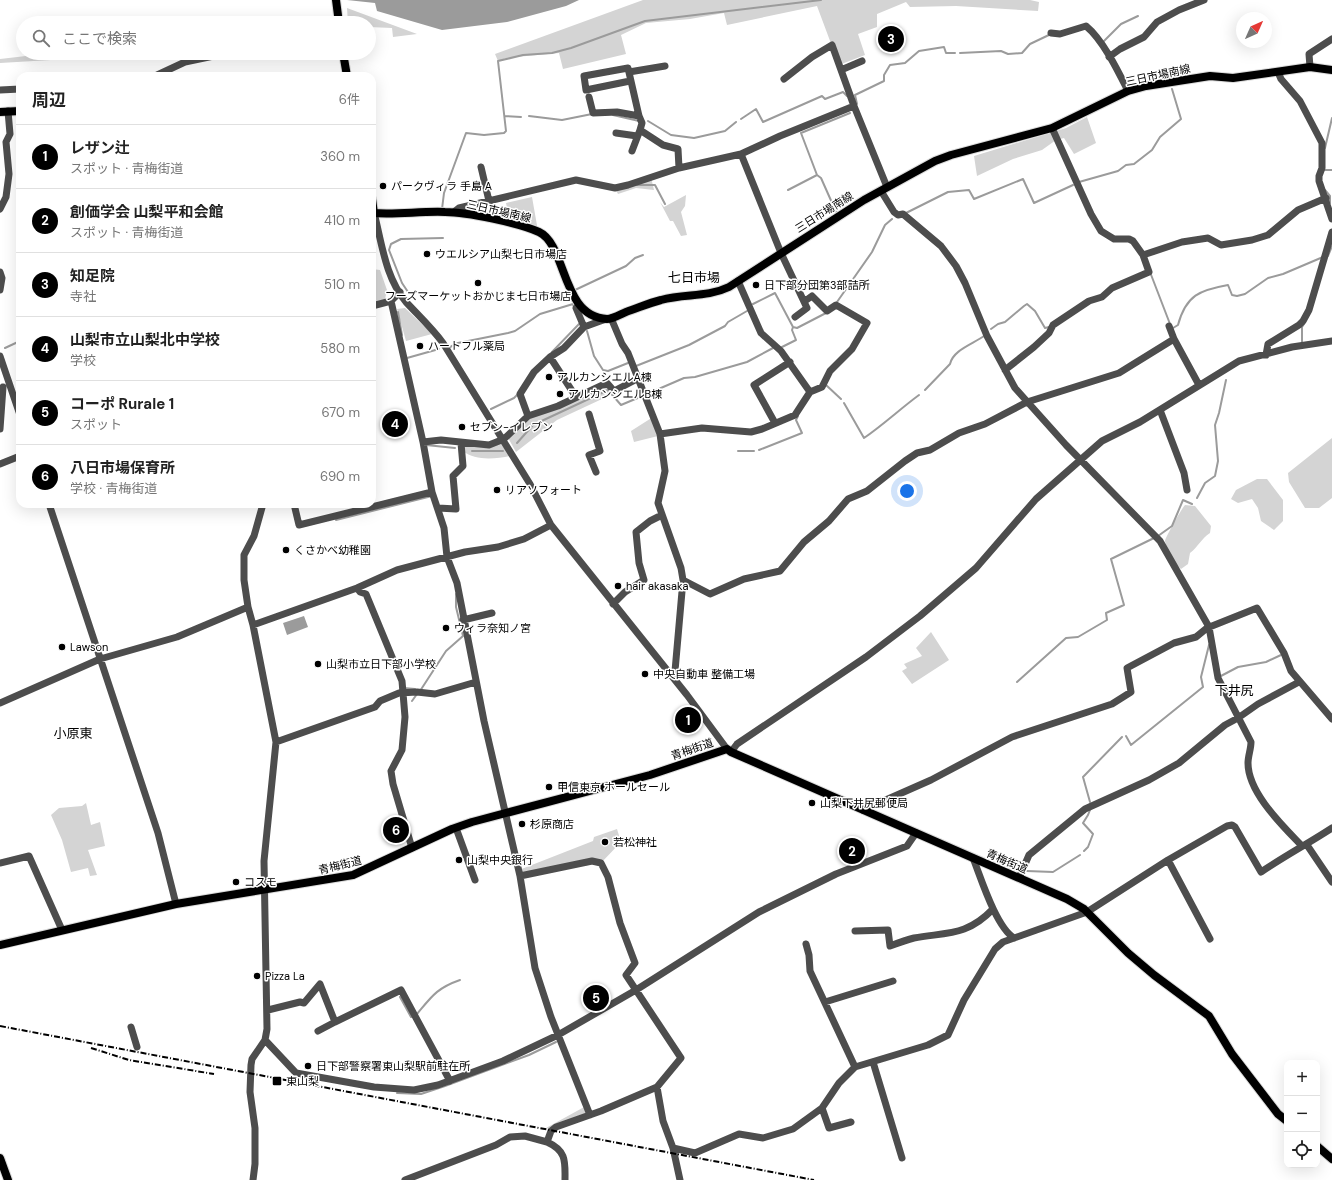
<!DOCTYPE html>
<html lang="ja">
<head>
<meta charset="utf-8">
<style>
  body { margin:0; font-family:"DM Sans","Noto Sans JP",sans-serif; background:#f6f6f6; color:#222 }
  .controls { position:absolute; right:12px; bottom:12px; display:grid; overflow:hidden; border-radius:8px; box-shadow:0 4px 16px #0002 }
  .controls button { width:36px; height:36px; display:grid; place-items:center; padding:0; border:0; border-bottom:1px solid #e0e0e0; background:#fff; color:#222; font:20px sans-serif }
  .compass { position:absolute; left:1236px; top:12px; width:36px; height:36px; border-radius:50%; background:#fff; box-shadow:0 4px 16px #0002; rotate:45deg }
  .you { position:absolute; left:907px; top:491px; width:14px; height:14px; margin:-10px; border:3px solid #fff; border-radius:50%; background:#1a73e8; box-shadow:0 0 0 6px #1a73e833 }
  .badge { display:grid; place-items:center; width:26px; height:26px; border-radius:50%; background:#000; color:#fff; font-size:13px; font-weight:700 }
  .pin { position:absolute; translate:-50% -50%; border:2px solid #fff; box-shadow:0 1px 4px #0006 }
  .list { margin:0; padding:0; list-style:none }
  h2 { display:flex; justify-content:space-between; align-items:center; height:52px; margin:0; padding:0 16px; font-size:17px }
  h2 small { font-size:13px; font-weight:400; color:#767676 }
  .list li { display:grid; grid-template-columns:26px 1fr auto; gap:12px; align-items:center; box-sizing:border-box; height:64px; padding:0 16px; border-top:1px solid #e0e0e0 }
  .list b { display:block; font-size:15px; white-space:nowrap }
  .list p { margin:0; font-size:13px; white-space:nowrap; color:#767676 }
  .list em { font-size:13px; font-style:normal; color:#767676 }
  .icon { flex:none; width:22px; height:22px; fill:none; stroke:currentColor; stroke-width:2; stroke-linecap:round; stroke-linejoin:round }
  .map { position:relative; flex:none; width:1332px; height:1180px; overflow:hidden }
  .search { position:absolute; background:#fff; box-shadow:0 4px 16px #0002; left:16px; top:16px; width:360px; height:44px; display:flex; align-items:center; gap:10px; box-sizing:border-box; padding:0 14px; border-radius:22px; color:#767676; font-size:15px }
  .panel { position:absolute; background:#fff; box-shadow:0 4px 16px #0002; left:16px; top:72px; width:360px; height:436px; border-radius:12px }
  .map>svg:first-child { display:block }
  .green { fill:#d4d4d4 }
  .water { fill:#9b9b9b }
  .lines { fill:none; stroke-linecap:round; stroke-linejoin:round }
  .stream { stroke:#9b9b9b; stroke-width:2 }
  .major-casing { stroke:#dbdbdb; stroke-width:10 }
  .minor { stroke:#4d4d4d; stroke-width:7 }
  .major { stroke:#000; stroke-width:8 }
  .rail { stroke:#000; stroke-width:2; stroke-dasharray:6 2 1 2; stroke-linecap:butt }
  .poi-dot { fill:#000; stroke:#fff; stroke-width:1.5 }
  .labels { text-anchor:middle; stroke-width:3; stroke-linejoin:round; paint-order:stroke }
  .street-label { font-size:11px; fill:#000; stroke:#fff }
  .poi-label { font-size:11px; fill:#000; stroke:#fff; text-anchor:start }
  .quarter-label { font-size:13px; fill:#000; stroke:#fff }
</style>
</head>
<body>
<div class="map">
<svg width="1332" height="1180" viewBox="0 0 1332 1180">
  <rect width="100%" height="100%" fill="#fff"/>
  <path class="green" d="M643,0H1030L1039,2L1038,11L956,6L910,7L906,2L877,14V27L858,34L865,55L839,65L817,6L727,25L724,13L690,19L646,23L621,35L626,54L563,69L559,53L506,58L498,61L495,54Z
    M347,8L417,34L393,37L392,28L369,27V23H348Z
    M272,16L327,17L334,21L318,23H237Z
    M52,53H110L68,59L0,63V59Z
    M1087,117L1096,143L1074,154L1064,138L1056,140L1042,150L1013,159L977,176L974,156L1066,128Z
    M651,177L654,190L636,188L618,194L615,188Z
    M686,195L685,206L681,212L687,235L681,236L673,221H670L660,202L664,207Z
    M532,197L538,231L510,222L506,203Z
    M372,269L380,270L387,290L384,304L372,306Z
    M405,308L432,334L406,341L397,309Z
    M607,383L614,391L602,399L557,420L516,452L507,436L528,416Z
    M653,417L658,436L634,442L631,431Z
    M1332,438V498L1319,508H1305L1289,482L1288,473Z
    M461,443H503L510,456C495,459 475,461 463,451Z
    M1257,479H1267L1283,500V521L1274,530L1261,521L1258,508L1252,499L1238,503L1231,499L1236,490Z
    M1185,505L1195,506L1211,526L1210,533C1201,539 1198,547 1190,553L1188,564L1181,569C1174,563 1166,550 1165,541C1165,538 1182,508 1185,505Z
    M931,632L949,660L912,684L902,671L907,668L904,664L922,656L916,648Z
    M86,803L91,825L100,822L105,846L88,850L97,875L90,876L88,868L71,872L62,840L51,815L59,808L82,806Z
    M617,829L621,842L601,863L520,876L519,870L593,841L594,837Z
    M586,1106L590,1115L554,1130L546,1128Z"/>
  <path class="water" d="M347,0H579L566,6L507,22L442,30L377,11L375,3Z
    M304,616L308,627L287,635L283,623Z"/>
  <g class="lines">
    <path class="stream" d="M1103,42L1121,24L1138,16
      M960,53L1001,51L1008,54L1022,53L1030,44L1051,34
      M857,104L855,95L884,81V75L890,65L905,63L919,51L944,47L946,53H955
      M613,115L639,121
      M505,116L521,117
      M529,116L562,120L592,114
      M741,119L756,109L763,122L822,96L825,99L843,92L847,96
      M648,121L671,135L694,138L725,131L736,122
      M1325,148L1332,118
      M1325,170H1332
      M817,175L821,178L837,214
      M1079,182L1118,171L1126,165L1134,164L1152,150L1160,137L1181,119L1172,89
      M637,185H655L665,204
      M788,190L817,175L801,133L850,113
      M1325,190L1330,196V203
      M442,209L444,193L466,133L484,135L504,133L506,131L498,61L523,55L552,53L571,48L645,21L821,0
      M906,213L948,192L969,190L974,199L1023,179L1034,203L1073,185
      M1328,256L1332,246
      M1150,272L1170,324
      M575,290L626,266L635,258L643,255
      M408,292L402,283L389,250L391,244L401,239L443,238
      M837,302L872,252L885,225L892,219
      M753,304L775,293L793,327
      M398,312L402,335
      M1173,328L1178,325C1186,295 1200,290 1228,285L1232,295L1237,296L1245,294L1268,278L1283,274L1323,257
      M991,329L998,324L1005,322L1024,306L1027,304L1035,311L1045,328L1049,327
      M587,331L594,356L603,370L608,371L628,363
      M1302,343V327L1304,324
      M450,347L458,343L508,333L515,331L540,314L573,304L574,307
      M782,347L796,340L792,330L793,327L797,328L826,313
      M5,348L20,341
      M552,352L579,324
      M407,358L439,349
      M636,366L689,345L725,326L728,322L747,311
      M826,385L841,399
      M925,390L950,364C953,350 973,344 984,336
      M647,394L684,378L695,377L747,362L773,348
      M844,403L864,438C883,425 900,409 919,395
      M491,409L514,398L518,394
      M517,443L533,425L608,390L621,405L640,397
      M426,445L455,448
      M759,450L802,433L796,420L798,416
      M472,451H503
      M738,451H754
      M1197,498L1205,483L1215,476L1218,461L1215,425L1219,413L1226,380
      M336,520L432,496
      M1158,536L1172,526L1183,500L1192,504
      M1219,677L1238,667L1266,662L1281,655
      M1017,682L1066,638L1078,637L1107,620L1106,613L1124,605L1111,559L1154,538
      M404,688L415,689
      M420,691L446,651L463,636L456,607V594
      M412,701L417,694
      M1126,736L1131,745L1203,687L1201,677L1209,645
      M1090,802L1083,777L1122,737
      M1084,851L1088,847L1093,834L1083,823L1088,815L1090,810
      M1027,871L1053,872L1080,855
      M1014,872L1020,867
      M400,997L411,1017L413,1016
      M417,1014C432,996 437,988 460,980
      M397,1093L421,1094L445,1086L529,1055L556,1042"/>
    <defs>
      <path id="major" d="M336,0L339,23
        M343,53L347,76
        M0,112L20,111
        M372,199L374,213
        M372,213C397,215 420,211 445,212C467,212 519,223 539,232C567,245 561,317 607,319C613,319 621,314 626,312C638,308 649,303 661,300C685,293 706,298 729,287L864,200L935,161L951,155L1052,128L1128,91L1146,86L1210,76L1233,78L1310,67L1332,70
        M0,945L176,904L353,875L452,829L472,822L650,775L727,749L731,752L1067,899L1084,909L1128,953L1154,975L1209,1016L1232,1054L1278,1114L1287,1121
        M1317,1146L1332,1159
        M0,1158L8,1180"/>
    </defs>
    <use href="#major" class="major-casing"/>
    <path class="minor" d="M1051,33L1060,34L1086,26C1103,40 1118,71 1128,91
      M1109,57L1120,49L1144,37L1157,22L1179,10L1204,0
      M1310,67L1309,54L1332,39
      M841,70L862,61
      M629,72L665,66
      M1278,72L1281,79L1300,101L1322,143V168L1319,176V181L1332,219
      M155,76L185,62L228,53
      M784,79L812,57L832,45L854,106L887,187
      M630,81L586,90L584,76L628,68L639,116L642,123L640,130
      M0,90L20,89
      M589,97L593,113L617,112L639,116
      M616,133L637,136
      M632,151L640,130L663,145L678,149L679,168
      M741,154L781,253L807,308L795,317
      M481,167L489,201
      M881,191L894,212L898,215L903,214L941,246L956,266L965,283L987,336L1015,388L1066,445L1160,541L1209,627L1218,678L1251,742C1251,749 1248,756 1248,763C1248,793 1283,826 1302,846
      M0,209L6,197L9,174L6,142L10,134L8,111
      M454,212L459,208L576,180L615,188L628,185L679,168L741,154L780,136L854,106
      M374,213C382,243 385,277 406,302C419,316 432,328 443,343L530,484L551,525L687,695L727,749
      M1143,255L1182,242L1208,238L1221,245L1252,240L1268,235L1298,210L1326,198
      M0,272L2,278L0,290
      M738,281L761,333L781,351L810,392
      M391,301L423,442L432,492L444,528L447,557L457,583L484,721L520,876L535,968L551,1017L590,1115
      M579,305L576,308L584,327
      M372,306L391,301L400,292
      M611,318L622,344L628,353L660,434L665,471L658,503L681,568L683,580L675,671L670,675
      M1174,339L1199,385
      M1266,355L1268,344L1299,325L1303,321L1309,310L1332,232
      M0,356L20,415
      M550,357L576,397
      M1005,370L1034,347L1049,333L1053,325L1089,301L1102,297L1112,288L1149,272L1143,255L1133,241L1129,239H1114L1101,231L1091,214L1052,128
      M1160,410L1184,473L1187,490
      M589,414L600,451L589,455L596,472
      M528,416L558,406L607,383L614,391L637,379
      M775,423L754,385L790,362
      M0,429L3,387
      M660,434L702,428L751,432L762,429L795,415L810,392L822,387L830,371L852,349L867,323L836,305L827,311L812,296L805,301
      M423,442L441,440L489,445L504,439L528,416L520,394L534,372L550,357L564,348L584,327L606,319
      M0,464L20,456
      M49,504L158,833L176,904
      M294,504L299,525L432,492
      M438,508L456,509L453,476L463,466L461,443
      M683,580L710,594L744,579L780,571L804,542L829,521L848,499L867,491L905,461L917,453L930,450L959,433L985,424L1027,402L1119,373L1174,339L1169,326
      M357,588L360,592L366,594L402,681L405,717L402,750L391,771L393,784L412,848
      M613,604L625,592L644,580L639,563L636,532L650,521L662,515
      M463,620L492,613
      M253,625L357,588L397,570L465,552L498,547L524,539L551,525
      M0,703L100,659L177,637L248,607
      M276,742L375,707L380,701L399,693L417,692L435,694L476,682
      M731,752L737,744L866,657L920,616L976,568L1036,499L1102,441L1140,422L1239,361L1292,347L1332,341
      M863,810L931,780L1012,737L1112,704L1131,692L1127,668L1174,643L1196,637L1207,628L1257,608L1284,653L1291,671L1332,719
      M456,828L475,880
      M1307,845L1332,882
      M973,858C981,878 996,927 1014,938
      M1168,860L1210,939
      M0,863L29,856L62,930
      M1019,878L1029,855L1085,809L1149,780L1179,763L1225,725L1238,718L1258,704L1299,682
      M855,931L888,930L890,946C898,943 906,940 914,938C948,932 967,936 993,909
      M806,944L809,955L810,971L855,1067
      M825,1002L893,981
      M268,1010L300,1002L304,1003L320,984L335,1022L318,1031
      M335,1022L401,990L450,1081
      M131,1027L137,1047
      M265,1040L296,1073L374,1087L414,1090L438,1085L503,1061L558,1035L636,990L759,912L836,874L907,846L916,833
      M873,1062L902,1158
      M657,1087L663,1121L673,1148L680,1180
      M822,1108L829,1128L851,1122
      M547,1142C567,1151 565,1162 565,1180
      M673,1148L695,1153L739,1134L763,1138L793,1129L822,1108L839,1083L855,1067L928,1045L948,1035L964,1000L995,949L1003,942L1087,912L1168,860L1227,826L1232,825L1235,827L1261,872C1285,856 1309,843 1332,828
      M253,1180L255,1164V1128L250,1092L251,1065L252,1059L265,1040L267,1029L264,861L276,742L253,625L248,607L244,580V555L254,536L263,504
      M405,1180L496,1145L510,1137L525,1136L547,1142L551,1131L556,1127L601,1111L657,1087L681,1058L626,975L635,963L620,923L608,877L601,863L592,861L520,876"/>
    <use href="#major" class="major"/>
    <path class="rail" d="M0,1026L814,1180
      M91,1048L129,1060L214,1074"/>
  </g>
  <g class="poi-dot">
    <circle cx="383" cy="186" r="4"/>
    <circle cx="427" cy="254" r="4"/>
    <circle cx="478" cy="283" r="4"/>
    <circle cx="756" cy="285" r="4"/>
    <circle cx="420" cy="346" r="4"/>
    <circle cx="549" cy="377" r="4"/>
    <circle cx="560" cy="394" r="4"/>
    <circle cx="462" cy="427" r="4"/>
    <circle cx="497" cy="490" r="4"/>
    <circle cx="286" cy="550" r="4"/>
    <circle cx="618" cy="586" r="4"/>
    <circle cx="446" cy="628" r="4"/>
    <circle cx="62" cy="647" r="4"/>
    <circle cx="318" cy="664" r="4"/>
    <circle cx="645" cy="674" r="4"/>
    <circle cx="549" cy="787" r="4"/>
    <circle cx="812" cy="803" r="4"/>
    <circle cx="522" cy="824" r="4"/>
    <circle cx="605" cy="842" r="4"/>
    <circle cx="459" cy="860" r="4"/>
    <circle cx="236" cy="882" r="4"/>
    <circle cx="257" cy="976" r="4"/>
    <circle cx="308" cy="1066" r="4"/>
    <rect x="272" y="1076" width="10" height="10" rx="2"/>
  </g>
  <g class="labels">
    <g class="street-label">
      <text transform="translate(1158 75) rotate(-12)" y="4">三日市場南線</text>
      <text transform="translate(499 211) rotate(13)" y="4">三日市場南線</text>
      <text transform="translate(824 212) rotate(-32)" y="4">三日市場南線</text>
      <text transform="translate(692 749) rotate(-19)" y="4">青梅街道</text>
      <text transform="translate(1007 861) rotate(23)" y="4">青梅街道</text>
      <text transform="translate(340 865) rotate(-14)" y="4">青梅街道</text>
    </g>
    <g class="poi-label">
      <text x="391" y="190">パークヴィラ 手島 A</text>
      <text x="435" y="258">ウエルシア山梨七日市場店</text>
      <text x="764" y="289">日下部分団第3部詰所</text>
      <text x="478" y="300" text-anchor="middle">フーズマーケットおかじま七日市場店</text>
      <text x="428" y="350">ハートフル薬局</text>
      <text x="557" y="381">アルカンシエルA棟</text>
      <text x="568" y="398">アルカンシエルB棟</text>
      <text x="470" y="431">セブン-イレブン</text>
      <text x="505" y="494">リアソフォート</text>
      <text x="294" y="554">くさかべ幼稚園</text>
      <text x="626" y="590">hair akasaka</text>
      <text x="454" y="632">ウィラ奈知ノ宮</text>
      <text x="70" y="651">Lawson</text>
      <text x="326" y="668">山梨市立日下部小学校</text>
      <text x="653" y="678">中央自動車 整備工場</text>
      <text x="557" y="791">甲信東京 ホールセール</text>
      <text x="820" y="807">山梨下井尻郵便局</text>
      <text x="530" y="828">杉原商店</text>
      <text x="613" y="846">若松神社</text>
      <text x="467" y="864">山梨中央銀行</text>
      <text x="244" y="886">コスモ</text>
      <text x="265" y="980">Pizza La</text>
      <text x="316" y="1070">日下部警察署東山梨駅前駐在所</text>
      <text x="286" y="1085">東山梨</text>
    </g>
    <g class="quarter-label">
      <text x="694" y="282">七日市場</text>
      <text x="1234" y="695">下井尻</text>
      <text x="73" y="738">小原東</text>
    </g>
  </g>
</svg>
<div class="controls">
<button>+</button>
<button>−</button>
<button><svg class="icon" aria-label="locate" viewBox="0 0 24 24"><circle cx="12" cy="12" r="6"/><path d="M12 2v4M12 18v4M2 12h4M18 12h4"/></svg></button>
</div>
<svg class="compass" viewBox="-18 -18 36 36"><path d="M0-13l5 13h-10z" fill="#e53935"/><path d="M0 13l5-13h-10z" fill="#767676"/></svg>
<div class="you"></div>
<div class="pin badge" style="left:688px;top:720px">1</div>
<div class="pin badge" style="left:852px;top:851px">2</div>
<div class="pin badge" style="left:891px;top:39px">3</div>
<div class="pin badge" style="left:395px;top:424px">4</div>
<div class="pin badge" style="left:596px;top:998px">5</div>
<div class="pin badge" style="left:396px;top:830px">6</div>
<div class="search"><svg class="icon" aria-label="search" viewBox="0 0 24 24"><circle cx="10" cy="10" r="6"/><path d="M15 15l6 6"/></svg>ここで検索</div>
<section class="panel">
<h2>周辺<small>6件</small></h2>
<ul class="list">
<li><span class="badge">1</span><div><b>レザン辻</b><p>スポット · 青梅街道</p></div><em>360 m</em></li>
<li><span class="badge">2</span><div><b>創価学会 山梨平和会館</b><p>スポット · 青梅街道</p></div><em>410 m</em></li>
<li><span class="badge">3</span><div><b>知足院</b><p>寺社</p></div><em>510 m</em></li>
<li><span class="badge">4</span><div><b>山梨市立山梨北中学校</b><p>学校</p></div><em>580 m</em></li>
<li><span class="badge">5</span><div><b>コーポ Rurale 1</b><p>スポット</p></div><em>670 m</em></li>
<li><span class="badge">6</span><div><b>八日市場保育所</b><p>学校 · 青梅街道</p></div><em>690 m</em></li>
</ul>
</section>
</div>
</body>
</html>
